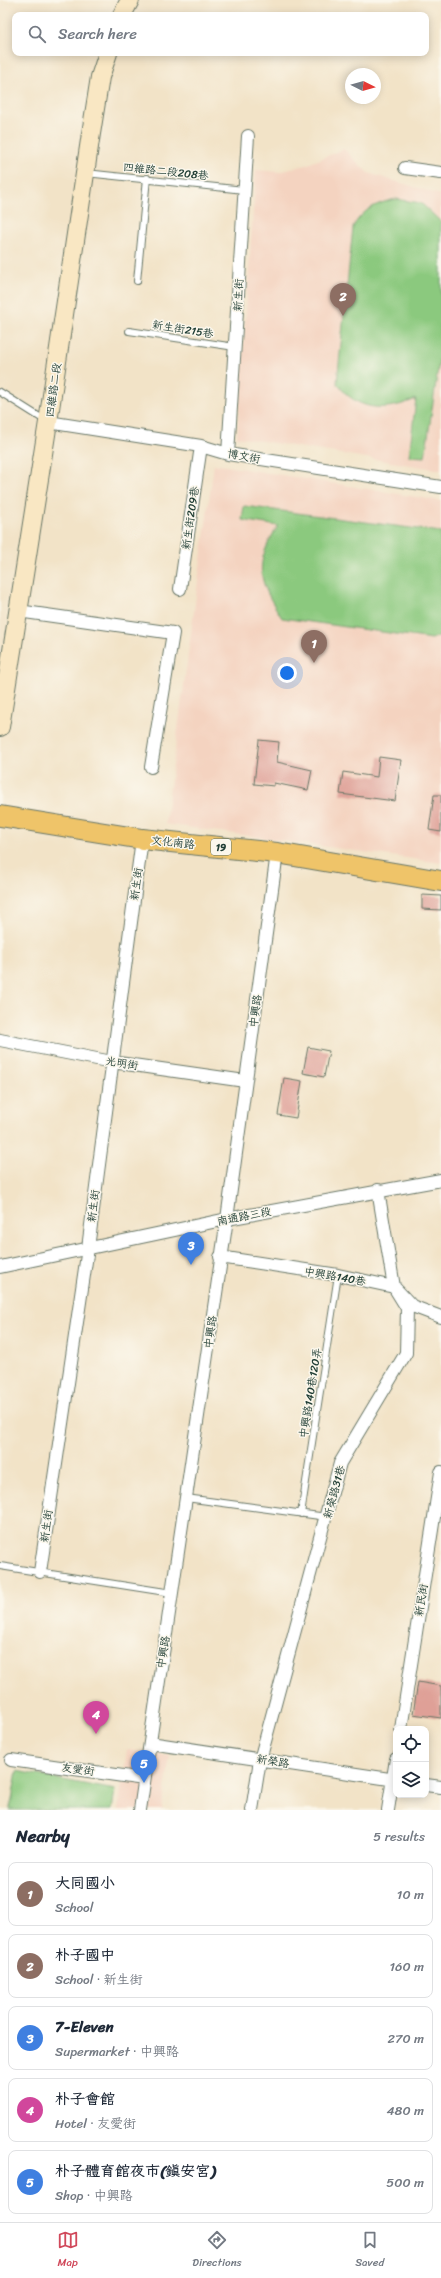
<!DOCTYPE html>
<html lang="en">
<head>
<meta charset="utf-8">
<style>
  body { margin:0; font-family:Sriracha,"LXGW WenKai TC",sans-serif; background:#f2f2f3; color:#1f2937 }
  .controls { position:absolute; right:12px; bottom:12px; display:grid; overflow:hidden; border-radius:8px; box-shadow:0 2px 10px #0003 }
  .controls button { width:36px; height:36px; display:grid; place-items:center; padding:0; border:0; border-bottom:1px solid #e0e1e3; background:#fff; color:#1f2937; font:20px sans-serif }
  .compass { position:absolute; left:345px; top:68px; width:36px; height:36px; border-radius:50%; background:#fff; box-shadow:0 2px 10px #0003; rotate:95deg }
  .you { position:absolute; left:287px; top:673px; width:14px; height:14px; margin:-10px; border:3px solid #fff; border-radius:50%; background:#1a73e8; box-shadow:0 0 0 6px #1a73e833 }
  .badge { display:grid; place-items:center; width:26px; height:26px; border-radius:50%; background:#d1495b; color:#fff; font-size:13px; font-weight:700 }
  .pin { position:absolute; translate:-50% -33px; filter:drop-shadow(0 1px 2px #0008) }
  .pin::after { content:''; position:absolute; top:21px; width:14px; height:12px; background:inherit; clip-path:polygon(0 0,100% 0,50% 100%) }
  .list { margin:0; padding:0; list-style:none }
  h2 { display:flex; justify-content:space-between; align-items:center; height:52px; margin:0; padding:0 16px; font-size:17px }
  h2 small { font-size:13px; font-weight:400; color:#747a83 }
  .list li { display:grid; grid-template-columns:26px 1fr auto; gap:12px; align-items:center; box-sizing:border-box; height:64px; margin:0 8px 8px; padding:0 8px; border:1px solid #e0e1e3; border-radius:8px }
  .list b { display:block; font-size:15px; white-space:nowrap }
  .list p { margin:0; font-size:13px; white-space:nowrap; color:#747a83 }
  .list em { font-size:13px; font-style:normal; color:#747a83 }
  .icon { flex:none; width:22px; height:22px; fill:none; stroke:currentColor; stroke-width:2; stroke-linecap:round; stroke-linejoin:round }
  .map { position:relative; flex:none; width:441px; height:1810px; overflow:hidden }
  .search { position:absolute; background:#fff; box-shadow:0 2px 10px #0003; left:12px; right:12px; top:12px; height:44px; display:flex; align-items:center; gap:10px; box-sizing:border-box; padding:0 14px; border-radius:8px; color:#747a83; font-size:15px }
  .sheet { height:412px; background:#fff }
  nav { display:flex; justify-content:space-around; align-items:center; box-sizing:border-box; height:56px; border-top:1px solid #e0e1e3; background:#fff; font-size:11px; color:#747a83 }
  nav a { display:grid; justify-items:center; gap:2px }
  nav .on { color:#d1495b }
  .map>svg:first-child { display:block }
  .built { fill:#f4d3c0 }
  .green { fill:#8bc97e; stroke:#558359 }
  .building { fill:#dfa097 }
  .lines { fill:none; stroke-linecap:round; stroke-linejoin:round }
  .lane-casing { stroke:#697767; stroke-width:8 }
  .street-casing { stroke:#697767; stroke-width:14 }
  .secondary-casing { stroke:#697767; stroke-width:20 }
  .primary-casing { stroke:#697767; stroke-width:22 }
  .lane { stroke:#fff; stroke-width:6 }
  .street { stroke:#fff; stroke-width:12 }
  .secondary { stroke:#f9e7c3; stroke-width:18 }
  .primary { stroke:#efc469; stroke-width:20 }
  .labels { text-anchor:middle; stroke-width:3; stroke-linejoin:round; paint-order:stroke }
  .shield { fill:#fbf7ec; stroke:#61756b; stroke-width:1 }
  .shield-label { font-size:10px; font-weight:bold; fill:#1f3d34 }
  .street-label { font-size:11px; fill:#1f3d34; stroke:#fbf7ec }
</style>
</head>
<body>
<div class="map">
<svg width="441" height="1810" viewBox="0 0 441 1810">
  <rect width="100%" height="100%" fill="#fbf7ec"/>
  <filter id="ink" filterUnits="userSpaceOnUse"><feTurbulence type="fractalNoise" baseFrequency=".025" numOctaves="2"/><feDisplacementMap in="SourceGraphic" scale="8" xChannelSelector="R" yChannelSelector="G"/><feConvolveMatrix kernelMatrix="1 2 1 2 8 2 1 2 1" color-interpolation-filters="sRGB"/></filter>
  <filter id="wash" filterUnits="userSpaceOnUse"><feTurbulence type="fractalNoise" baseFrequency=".012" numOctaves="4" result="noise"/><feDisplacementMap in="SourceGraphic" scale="16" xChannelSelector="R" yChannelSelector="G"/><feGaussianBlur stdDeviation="0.9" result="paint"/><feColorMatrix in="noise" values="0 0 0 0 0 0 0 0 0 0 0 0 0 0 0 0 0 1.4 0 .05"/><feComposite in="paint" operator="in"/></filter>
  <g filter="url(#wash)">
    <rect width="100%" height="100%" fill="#f2e3c7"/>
    <path class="built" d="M344,149L368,173L441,195V470L237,437L256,170L279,172L306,165Z
      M214,464L441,501V863L165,824Z
      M127,1750L170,1756L162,1810H118Z"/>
    <path class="green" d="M396,199L421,203L441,222V348L425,457L409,456L416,399C386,412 357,412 337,383L353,227C363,209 377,203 396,199Z
      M244,506L441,532V635L432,639L282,618C258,581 253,565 278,526L242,520Z
      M17,1771L115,1790L112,1810H10Z"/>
    <g id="blocks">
      <path class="building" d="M259,740L279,742L277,762L312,770L308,790L274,783V786L254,784Z
        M379,757L401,760L395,801L340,794L343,772L377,777Z
        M434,795H441V832L429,830Z
        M422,895L441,896V910L422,909Z
        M308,1047L329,1051L324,1077L303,1073Z
        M284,1078L302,1081L296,1118L278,1115Z
        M418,1682L441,1686V1718L413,1714Z"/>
    </g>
  </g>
  <g filter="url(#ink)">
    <use href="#blocks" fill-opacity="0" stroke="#697767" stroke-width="1"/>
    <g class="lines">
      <defs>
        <path id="lane" d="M86,173L244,190
          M137,281L147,178
          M129,331L235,347
          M0,392L46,421
          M186,1498L327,1517
          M301,1514L338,1275
          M0,1566L172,1593"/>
        <path id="street" d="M405,168L441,173
          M48,422L201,446L228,454L441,487
          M228,454L248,136
          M180,589L201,446
          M18,611L173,633L151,767
          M0,1040L112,1062L245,1081
          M220,1257L338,1275L394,1287L412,1306L441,1317
          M0,1267L227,1219L441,1180
          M40,1572L88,1248L142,839
          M401,1729L441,1472
          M150,1743L396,1780
          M11,1760L144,1779
          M426,1785L441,1787
          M140,1810L227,1219L277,853
          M252,1810L260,1760L340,1463L406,1353L407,1308L394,1287L378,1190
          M388,1810L396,1759"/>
        <path id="secondary" d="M122,15L130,0
          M0,727L48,422L90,140L100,77L108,53"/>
        <path id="primary" d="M0,816L142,839L277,853L441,881"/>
      </defs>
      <use href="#lane" class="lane-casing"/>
      <use href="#street" class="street-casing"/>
      <use href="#secondary" class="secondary-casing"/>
      <use href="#primary" class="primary-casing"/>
      <use href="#lane" class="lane"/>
      <use href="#street" class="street"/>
      <use href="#secondary" class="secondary"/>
      <use href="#primary" class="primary"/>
    </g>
  </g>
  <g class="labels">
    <rect class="shield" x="211" y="839" width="20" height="16" rx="3"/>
    <g class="shield-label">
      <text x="221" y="851">19</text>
    </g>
    <g class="street-label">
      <text transform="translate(166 171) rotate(6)" y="4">四維路二段208巷</text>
      <text transform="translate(238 295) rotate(-87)" y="4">新生街</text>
      <text transform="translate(183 329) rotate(9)" y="4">新生街215巷</text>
      <text transform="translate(53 390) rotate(-82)" y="4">四維路二段</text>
      <text transform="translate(244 456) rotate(10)" y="4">博文街</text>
      <text transform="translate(190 518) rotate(-82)" y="4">新生街209巷</text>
      <text transform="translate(173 842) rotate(6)" y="4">文化南路</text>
      <text transform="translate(136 884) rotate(-82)" y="4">新生街</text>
      <text transform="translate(255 1011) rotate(-82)" y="4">中興路</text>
      <text transform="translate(122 1063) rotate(9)" y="4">光明街</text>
      <text transform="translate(93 1206) rotate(-83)" y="4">新生街</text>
      <text transform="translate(244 1216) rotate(-11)" y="4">南通路三段</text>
      <text transform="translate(335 1276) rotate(10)" y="4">中興路140巷</text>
      <text transform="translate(210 1332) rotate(-82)" y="4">中興路</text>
      <text transform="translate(310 1393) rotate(-81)" y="4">中興路140巷120弄</text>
      <text transform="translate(334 1492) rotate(-75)" y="4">新榮路31巷</text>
      <text transform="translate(46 1526) rotate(-82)" y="4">新生街</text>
      <text transform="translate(421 1600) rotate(-81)" y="4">新民街</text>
      <text transform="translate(163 1652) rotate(-81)" y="4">中興路</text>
      <text transform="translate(273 1761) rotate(9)" y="4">新榮路</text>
      <text transform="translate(78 1769) rotate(8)" y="4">友愛街</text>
    </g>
  </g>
</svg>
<div class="controls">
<button><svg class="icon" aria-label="locate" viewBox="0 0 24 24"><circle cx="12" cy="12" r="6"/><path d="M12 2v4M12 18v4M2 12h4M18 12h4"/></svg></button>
<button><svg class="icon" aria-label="layers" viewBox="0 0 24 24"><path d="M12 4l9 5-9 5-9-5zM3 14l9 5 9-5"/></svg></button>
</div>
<svg class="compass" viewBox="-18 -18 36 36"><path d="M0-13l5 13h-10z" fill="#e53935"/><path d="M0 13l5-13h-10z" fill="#747a83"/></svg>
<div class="you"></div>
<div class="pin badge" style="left:314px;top:663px;background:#8d6e63">1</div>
<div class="pin badge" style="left:343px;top:316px;background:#8d6e63">2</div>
<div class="pin badge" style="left:191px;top:1265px;background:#3f7fe0">3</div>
<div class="pin badge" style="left:96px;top:1734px;background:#d1479c">4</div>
<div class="pin badge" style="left:144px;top:1783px;background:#3f7fe0">5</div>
<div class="search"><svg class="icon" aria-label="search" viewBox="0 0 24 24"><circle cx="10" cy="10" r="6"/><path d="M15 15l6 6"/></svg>Search here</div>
</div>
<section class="sheet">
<h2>Nearby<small>5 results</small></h2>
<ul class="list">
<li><span class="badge" style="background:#8d6e63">1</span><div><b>大同國小</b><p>School</p></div><em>10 m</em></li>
<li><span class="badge" style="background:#8d6e63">2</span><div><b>朴子國中</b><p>School · 新生街</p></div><em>160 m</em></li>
<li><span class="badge" style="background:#3f7fe0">3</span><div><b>7-Eleven</b><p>Supermarket · 中興路</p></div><em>270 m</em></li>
<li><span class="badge" style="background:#d1479c">4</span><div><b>朴子會館</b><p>Hotel · 友愛街</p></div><em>480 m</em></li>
<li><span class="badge" style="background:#3f7fe0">5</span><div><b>朴子體育館夜市(鎮安宮)</b><p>Shop · 中興路</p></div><em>500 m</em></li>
</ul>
</section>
<nav>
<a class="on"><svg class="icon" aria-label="map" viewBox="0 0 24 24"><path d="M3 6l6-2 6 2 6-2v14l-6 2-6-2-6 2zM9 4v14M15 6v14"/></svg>Map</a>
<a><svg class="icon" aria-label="directions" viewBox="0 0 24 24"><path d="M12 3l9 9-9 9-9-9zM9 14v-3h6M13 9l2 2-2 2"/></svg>Directions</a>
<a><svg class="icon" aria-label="saved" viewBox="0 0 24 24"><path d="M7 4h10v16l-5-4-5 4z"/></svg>Saved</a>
</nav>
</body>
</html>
